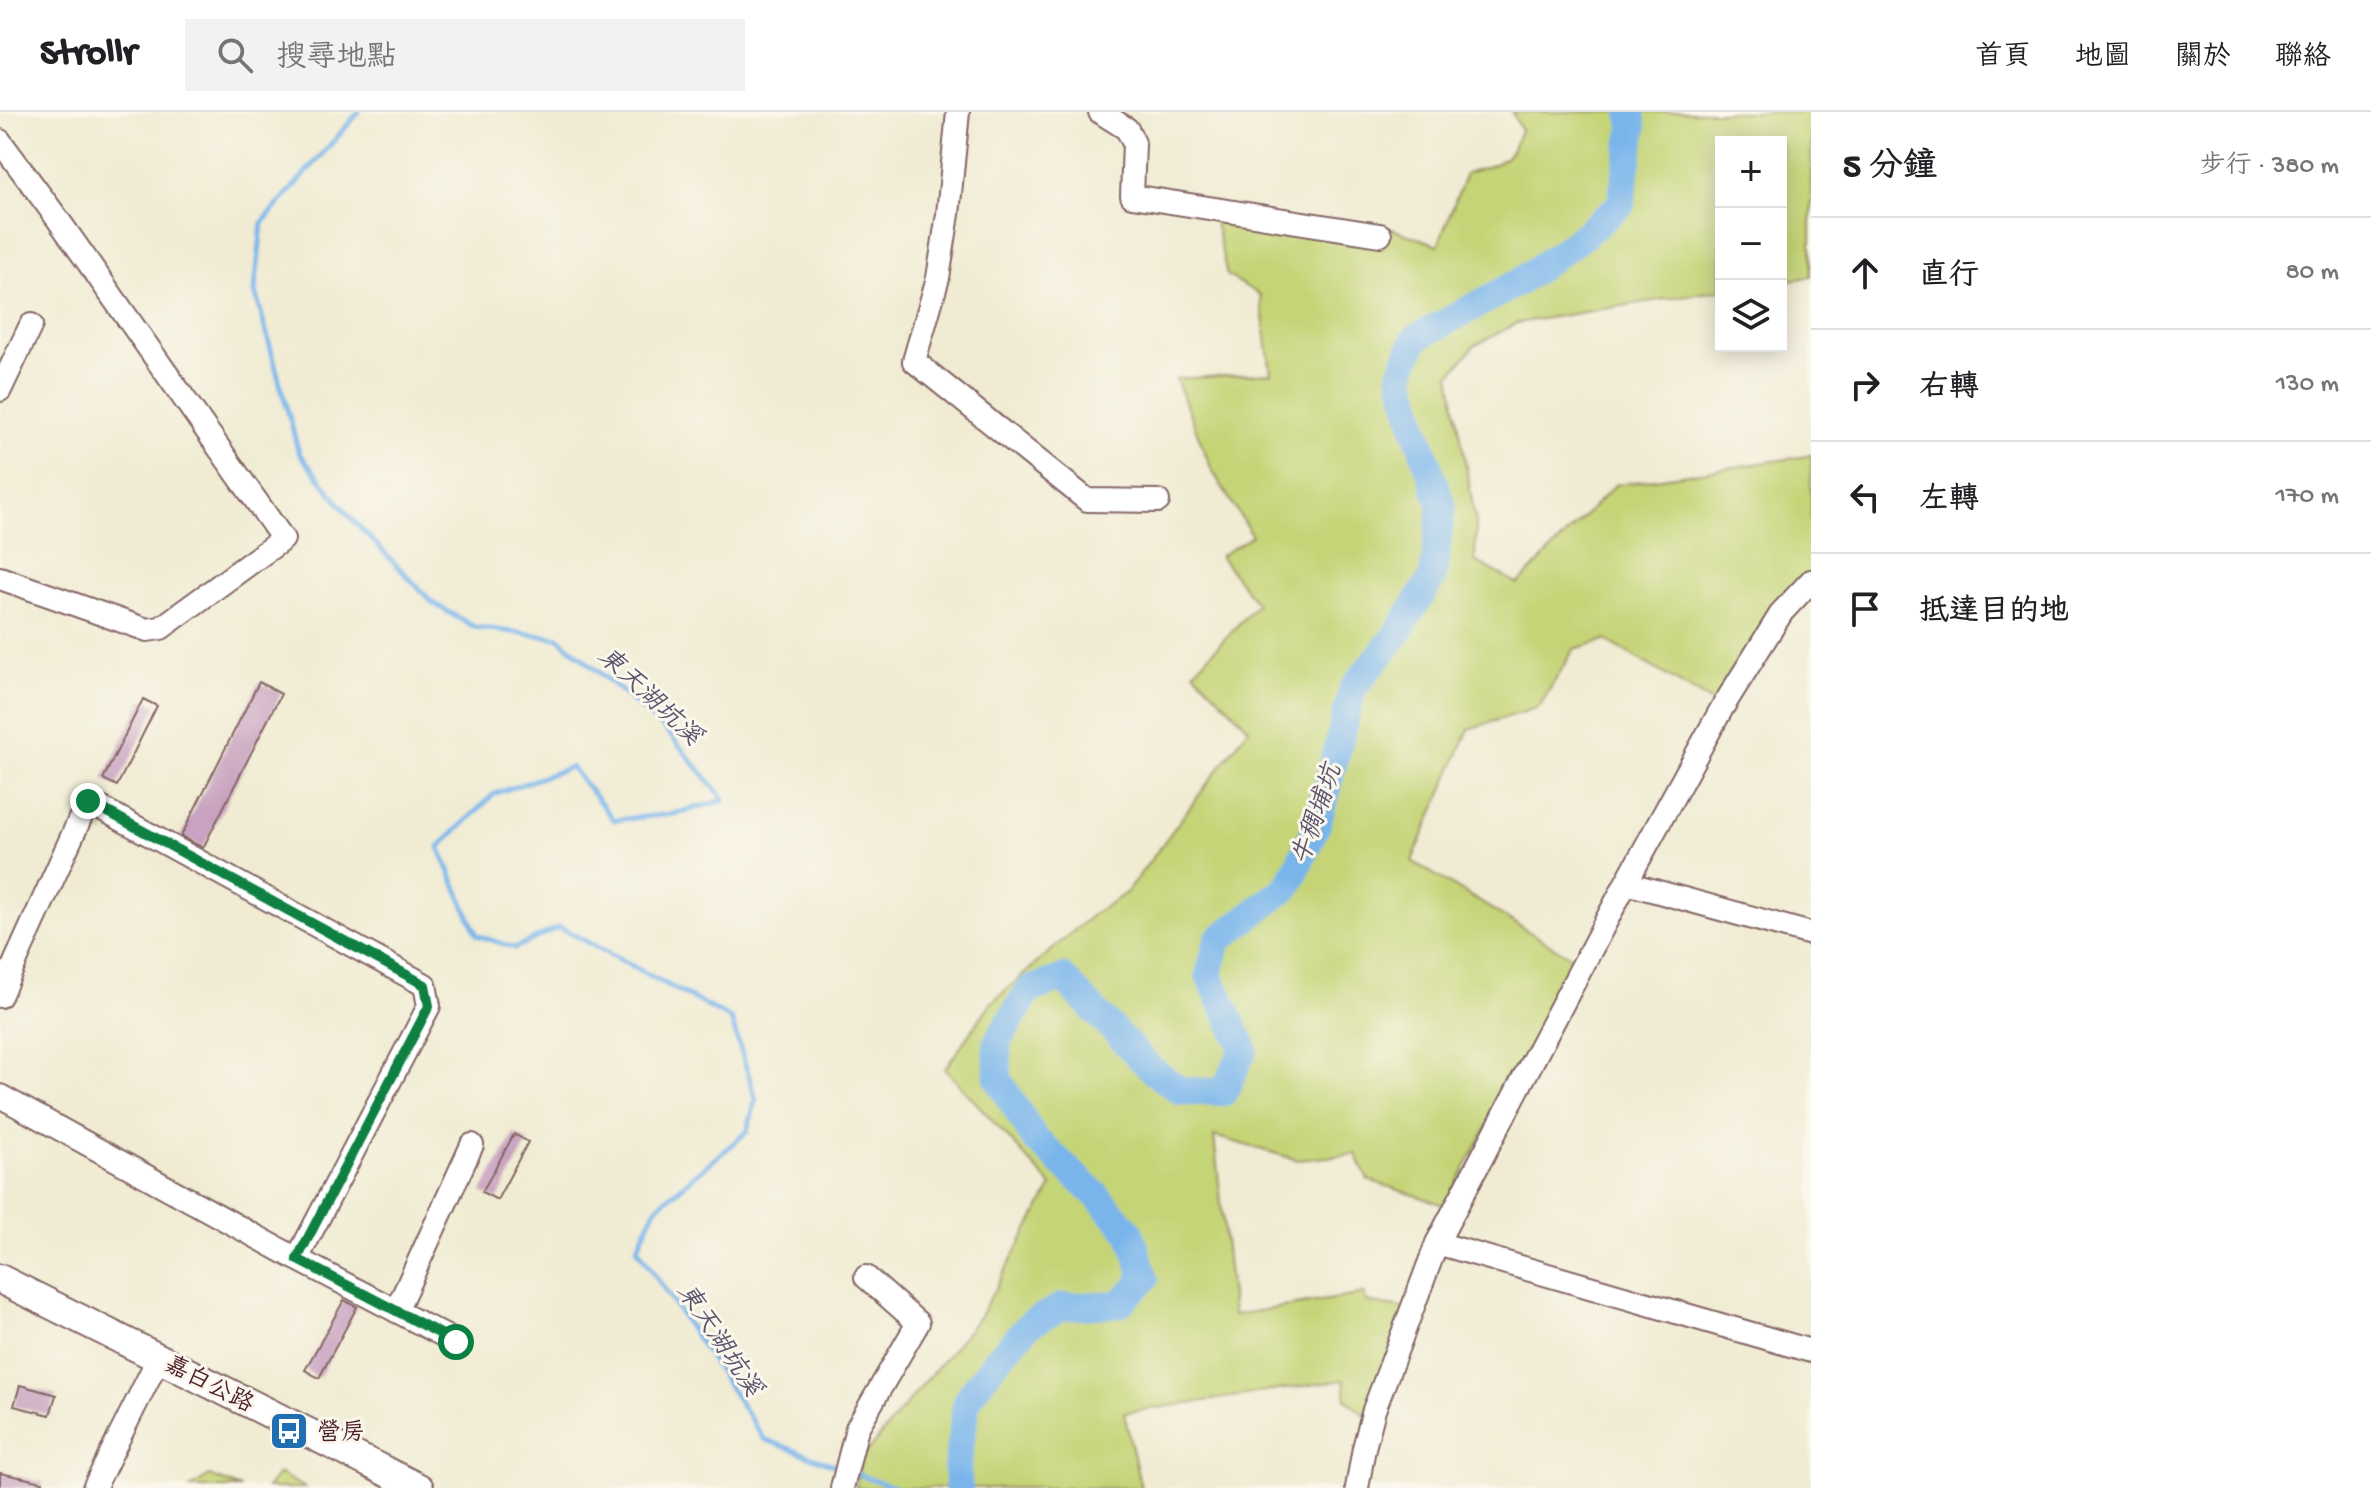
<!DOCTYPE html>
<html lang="zh-TW">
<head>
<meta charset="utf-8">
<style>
  body { margin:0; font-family:"Gochi Hand","LXGW WenKai TC",sans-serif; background:#f2f2f2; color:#202124 }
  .controls { position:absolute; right:24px; top:24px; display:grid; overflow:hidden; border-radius:0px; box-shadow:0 4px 20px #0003 }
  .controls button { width:72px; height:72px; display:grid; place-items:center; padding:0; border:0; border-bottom:2px solid #e0e0e0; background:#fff; color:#202124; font:40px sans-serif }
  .stop { position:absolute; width:24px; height:24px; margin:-18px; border:6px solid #0b8043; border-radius:50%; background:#fff }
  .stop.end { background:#0b8043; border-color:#fff; box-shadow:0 2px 8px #0008 }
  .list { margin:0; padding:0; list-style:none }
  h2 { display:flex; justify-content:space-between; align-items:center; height:104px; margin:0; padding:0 32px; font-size:34px }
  h2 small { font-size:26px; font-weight:400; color:#757577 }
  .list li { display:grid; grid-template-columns:52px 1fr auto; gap:24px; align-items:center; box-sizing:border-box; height:112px; padding:0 32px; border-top:2px solid #e0e0e0 }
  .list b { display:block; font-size:30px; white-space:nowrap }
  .list em { font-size:26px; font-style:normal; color:#757577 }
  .icon { flex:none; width:44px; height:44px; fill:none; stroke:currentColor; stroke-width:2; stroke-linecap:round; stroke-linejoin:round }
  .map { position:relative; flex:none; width:1811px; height:1376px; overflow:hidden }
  header { display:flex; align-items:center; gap:48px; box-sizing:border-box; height:112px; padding:0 40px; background:#fff; border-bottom:2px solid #e0e0e0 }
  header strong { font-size:38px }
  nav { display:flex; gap:44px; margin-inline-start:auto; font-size:28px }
  .search { width:560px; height:72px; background:#f2f2f2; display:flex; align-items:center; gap:20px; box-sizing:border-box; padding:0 28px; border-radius:0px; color:#757577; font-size:30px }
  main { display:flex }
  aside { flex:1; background:#fff }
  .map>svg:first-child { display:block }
  .green { fill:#c5d476; stroke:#887a50; stroke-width:2 }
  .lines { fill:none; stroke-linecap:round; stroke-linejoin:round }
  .stream { stroke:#79b5eb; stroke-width:5 }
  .river { stroke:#79b5eb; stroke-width:28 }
  .building { fill:#c8a2c0 }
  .minor-casing { stroke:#846665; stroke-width:26 }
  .major-casing { stroke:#846665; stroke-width:32 }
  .minor { stroke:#fff; stroke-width:22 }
  .major { stroke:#fff; stroke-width:28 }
  .route { stroke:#0b8043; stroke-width:10 }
  .labels { text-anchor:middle; stroke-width:6; stroke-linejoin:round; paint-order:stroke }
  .street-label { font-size:24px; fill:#4a1f2b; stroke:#fbf7ec }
  .poi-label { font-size:24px; fill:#4a1f2b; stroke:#fbf7ec; text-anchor:start }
  .water-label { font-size:26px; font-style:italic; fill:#5a546e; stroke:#fbf7ec }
</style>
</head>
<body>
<header>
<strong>Strollr</strong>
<div class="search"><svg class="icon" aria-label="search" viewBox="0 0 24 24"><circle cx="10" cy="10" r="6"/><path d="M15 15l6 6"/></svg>搜尋地點</div>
<nav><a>首頁</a><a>地圖</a><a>關於</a><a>聯絡</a></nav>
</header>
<main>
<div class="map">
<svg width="1811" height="1376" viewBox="0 0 1811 1376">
  <rect width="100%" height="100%" fill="#fbf7ec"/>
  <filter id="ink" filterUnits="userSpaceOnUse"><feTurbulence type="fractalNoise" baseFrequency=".0125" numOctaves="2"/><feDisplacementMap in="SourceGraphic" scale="16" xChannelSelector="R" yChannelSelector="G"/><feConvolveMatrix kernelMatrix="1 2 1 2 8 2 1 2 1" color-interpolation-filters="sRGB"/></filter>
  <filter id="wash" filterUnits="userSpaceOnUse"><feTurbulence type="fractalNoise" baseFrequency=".006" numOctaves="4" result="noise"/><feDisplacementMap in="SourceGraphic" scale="32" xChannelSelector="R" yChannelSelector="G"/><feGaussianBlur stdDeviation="1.8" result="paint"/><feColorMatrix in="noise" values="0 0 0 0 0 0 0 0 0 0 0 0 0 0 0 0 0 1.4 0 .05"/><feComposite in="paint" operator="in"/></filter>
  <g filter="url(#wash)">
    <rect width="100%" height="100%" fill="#f0ebd2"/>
    <path class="green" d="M1512,0H1811V165L1781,169V30H1721V178L1517,211L1474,234L1450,263L1476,411L1475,449L1518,472L1615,373L1807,344L1811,342V460L1722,596L1606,528L1574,537L1539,595L1469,617L1412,749L1576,848L1445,1093L1368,1068L1356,1042L1298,1048L1214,1024L1233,1203L1365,1182L1366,1190L1408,1197L1366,1304L1346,1287L1344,1268L1124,1301L1141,1376H856L860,1348L980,1204L1052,1074L945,957L991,891L1092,803L1126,781L1249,616L1194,560L1257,492L1220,444L1252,424L1212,358L1176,267L1271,261L1260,183L1227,163L1213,102L1381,130L1389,116L1438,133L1466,61C1499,51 1509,52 1521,18Z
      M279,1361L305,1376H267Z
      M209,1364L241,1376H191Z"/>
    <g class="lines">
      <path class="stream" d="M359,0L262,111L255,179L299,341L351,406L433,491L474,515L559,526L664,616L725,688L673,702L614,708L571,655L494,682L439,735L477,823L515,836L559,815L731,907L756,987L747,1020L657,1095L637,1136L764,1327L842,1356
        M852,1360L896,1376"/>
      <path class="river" d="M959,1376L957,1357L967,1287L999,1245L1030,1212L1061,1195L1119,1192L1145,1167L1130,1120L1094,1081L1035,1027L998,967L997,930L1029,878L1063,866L1153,959L1181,979L1224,980L1244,937L1209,863L1218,828L1288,775L1318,710L1353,576L1398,521L1433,464L1442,394L1416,318L1401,262L1415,227L1519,170L1583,124L1621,92L1633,16L1631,0"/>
    </g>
    <g id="blocks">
      <path class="building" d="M259,570L281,582L203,736L181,724Z
        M143,587L157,594L117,674L103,667Z
        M514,1022L528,1030L497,1088L482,1080Z
        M344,1188L357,1195L319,1266L305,1258Z
        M20,1273L56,1283L50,1303L14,1294Z
        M0,1361L43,1370L42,1376H0Z"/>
    </g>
  </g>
  <g filter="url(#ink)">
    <use href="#blocks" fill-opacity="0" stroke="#846665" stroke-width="2"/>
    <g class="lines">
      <defs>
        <path id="minor" d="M958,0L948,102L938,166L914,249L1087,388L1158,389
          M1100,0L1127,17L1134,31L1132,84L1380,123
          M0,29L57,106L283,427L161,516L147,518L0,466
          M0,278L31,213
          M1626,771L1811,822
          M0,884L88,689L425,873L429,894L297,1147L0,984
          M1437,1131L1811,1239
          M297,1147L456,1230
          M396,1199L472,1033
          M94,1376L159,1245
          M842,1376L857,1316L918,1211L866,1165
          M1357,1376L1364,1336L1374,1298L1437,1131L1626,771L1722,596L1782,500L1811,469"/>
        <path id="major" d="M0,1167L419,1376"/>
      </defs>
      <use href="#minor" class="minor-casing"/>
      <use href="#major" class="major-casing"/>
      <use href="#minor" class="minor"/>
      <use href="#major" class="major"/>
    </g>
  </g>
  <g class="lines" filter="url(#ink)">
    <path class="route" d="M88,689L425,873L429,894L297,1147L456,1230"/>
  </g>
  <defs>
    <symbol id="bus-square" viewBox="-11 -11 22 22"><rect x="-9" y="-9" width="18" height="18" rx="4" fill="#1f6fb2" stroke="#fbf7ec"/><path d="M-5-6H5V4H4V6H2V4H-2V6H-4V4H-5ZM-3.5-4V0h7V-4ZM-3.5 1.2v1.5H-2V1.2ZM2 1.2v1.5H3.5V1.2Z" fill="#fff"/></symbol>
  </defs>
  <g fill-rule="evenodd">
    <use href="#bus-square" x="267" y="1297" width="44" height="44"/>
  </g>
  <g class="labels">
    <g class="street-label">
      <text transform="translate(210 1271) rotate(27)" y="8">嘉白公路</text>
    </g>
    <g class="poi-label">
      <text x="317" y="1327">營房</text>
    </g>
    <g class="water-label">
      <text transform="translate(651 583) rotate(43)" y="9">東天湖坑溪</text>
      <text transform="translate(1315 702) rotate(-71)" y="9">牛稠埔坑</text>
      <text transform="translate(721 1227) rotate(56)" y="9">東天湖坑溪</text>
    </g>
  </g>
</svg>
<div class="controls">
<button>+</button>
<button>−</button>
<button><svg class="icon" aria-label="layers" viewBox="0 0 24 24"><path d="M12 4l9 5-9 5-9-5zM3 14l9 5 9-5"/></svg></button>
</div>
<div class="stop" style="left:456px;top:1230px"></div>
<div class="stop end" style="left:88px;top:689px"></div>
</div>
<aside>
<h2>5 分鐘<small>步行 · 380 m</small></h2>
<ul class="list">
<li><svg class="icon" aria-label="ahead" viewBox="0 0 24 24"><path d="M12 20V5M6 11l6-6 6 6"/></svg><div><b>直行</b></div><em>80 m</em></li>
<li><svg class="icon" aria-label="right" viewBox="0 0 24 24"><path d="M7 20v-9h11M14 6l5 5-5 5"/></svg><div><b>右轉</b></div><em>130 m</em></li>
<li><svg class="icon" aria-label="left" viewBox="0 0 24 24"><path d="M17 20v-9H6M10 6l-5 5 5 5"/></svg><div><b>左轉</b></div><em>170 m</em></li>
<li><svg class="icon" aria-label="arrive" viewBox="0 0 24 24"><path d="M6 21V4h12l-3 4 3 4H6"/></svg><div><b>抵達目的地</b></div></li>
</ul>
</aside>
</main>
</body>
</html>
